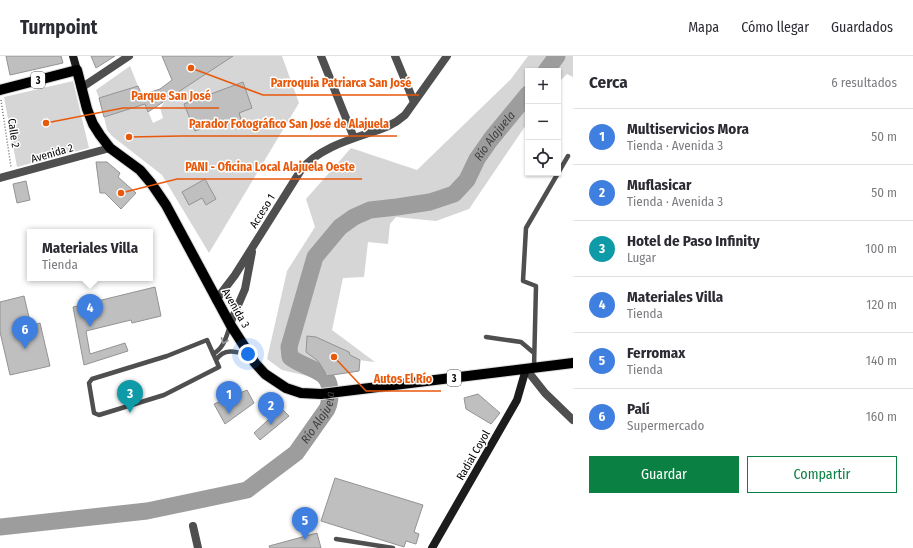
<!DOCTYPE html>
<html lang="es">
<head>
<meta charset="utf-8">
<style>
  body { margin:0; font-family:"Fira Sans Condensed",sans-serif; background:#f2f2f3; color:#2b2b33 }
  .controls { position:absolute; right:12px; top:12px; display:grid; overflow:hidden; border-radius:0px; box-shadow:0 1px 3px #0004 }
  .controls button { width:36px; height:36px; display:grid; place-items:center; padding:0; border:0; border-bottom:1px solid #e1e1e2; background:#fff; color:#2b2b33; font:20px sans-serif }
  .you { position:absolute; left:248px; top:298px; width:14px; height:14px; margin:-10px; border:3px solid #fff; border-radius:50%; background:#1a73e8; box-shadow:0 0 0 6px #1a73e833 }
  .badge { display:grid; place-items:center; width:26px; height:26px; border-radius:50%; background:#0b8043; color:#fff; font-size:13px; font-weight:700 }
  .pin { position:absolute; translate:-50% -33px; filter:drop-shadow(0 1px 2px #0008) }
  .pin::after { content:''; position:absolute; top:21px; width:14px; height:12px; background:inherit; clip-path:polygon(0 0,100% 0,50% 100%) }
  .popup { position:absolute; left:27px; top:173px; width:126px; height:52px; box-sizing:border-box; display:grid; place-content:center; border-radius:0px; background:#fff; filter:drop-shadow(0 1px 3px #0005); font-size:13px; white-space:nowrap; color:#7c7c81 }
  .popup b { font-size:15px; color:#2b2b33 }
  .popup::after { content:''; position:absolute; left:50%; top:100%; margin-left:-8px; border:8px solid transparent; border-top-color:#fff }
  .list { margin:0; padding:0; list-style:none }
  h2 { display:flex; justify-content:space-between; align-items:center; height:52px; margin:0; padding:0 16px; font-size:17px }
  h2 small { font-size:13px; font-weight:400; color:#7c7c81 }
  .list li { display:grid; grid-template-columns:26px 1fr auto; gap:12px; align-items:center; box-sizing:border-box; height:56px; padding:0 16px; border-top:1px solid #e1e1e2 }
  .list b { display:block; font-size:15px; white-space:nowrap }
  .list p { margin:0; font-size:13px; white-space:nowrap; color:#7c7c81 }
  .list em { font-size:13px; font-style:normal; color:#7c7c81 }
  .actions { display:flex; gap:8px; padding:12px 16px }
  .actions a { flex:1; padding:9px 0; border:1px solid #0b8043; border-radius:0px; text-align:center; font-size:14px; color:#0b8043 }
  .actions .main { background:#0b8043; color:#fff }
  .icon { flex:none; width:22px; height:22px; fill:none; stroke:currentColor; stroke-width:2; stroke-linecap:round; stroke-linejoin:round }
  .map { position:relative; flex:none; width:573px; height:492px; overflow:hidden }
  header { display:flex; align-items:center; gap:24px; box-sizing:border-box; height:56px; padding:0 20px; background:#fff; border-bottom:1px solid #e1e1e2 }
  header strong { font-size:19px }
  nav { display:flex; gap:22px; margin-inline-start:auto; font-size:14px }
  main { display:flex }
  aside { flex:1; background:#fff }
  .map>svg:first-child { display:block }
  .green { fill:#d6d6d6 }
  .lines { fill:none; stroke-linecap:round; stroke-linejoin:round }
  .river { stroke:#9d9d9d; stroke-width:17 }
  .building { fill:#bfbfbf; stroke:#939393 }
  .primary-casing { stroke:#dbdbdb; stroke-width:12 }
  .path { stroke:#717171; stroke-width:1.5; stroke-dasharray:1 2; stroke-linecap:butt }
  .lane { stroke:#4f4f4f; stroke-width:4.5 }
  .street { stroke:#4f4f4f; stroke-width:8 }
  .secondary { stroke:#1c1c1c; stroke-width:8 }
  .primary { stroke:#000; stroke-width:10 }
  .oneway { stroke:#959595 }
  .labels { text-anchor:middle; stroke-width:3; stroke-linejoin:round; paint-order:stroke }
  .shield { fill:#fff; stroke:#4c4c4c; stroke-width:1 }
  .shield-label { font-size:10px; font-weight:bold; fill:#000 }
  .street-label { font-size:11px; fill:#000; stroke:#fff }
  .water-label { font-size:12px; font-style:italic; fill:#3e3e3e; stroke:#fff }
  .leader { fill:none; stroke:#e8590c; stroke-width:1.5 }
  .callout-dot { fill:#e8590c; stroke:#fff; stroke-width:1.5 }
  .callout-label { font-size:12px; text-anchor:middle; font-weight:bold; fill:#e8590c; stroke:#fff; stroke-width:3; stroke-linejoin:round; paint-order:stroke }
</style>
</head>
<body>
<header>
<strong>Turnpoint</strong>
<nav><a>Mapa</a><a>Cómo llegar</a><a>Guardados</a></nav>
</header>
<main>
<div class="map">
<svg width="573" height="492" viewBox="0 0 573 492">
  <rect width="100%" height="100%" fill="#fff"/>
  <path class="green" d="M233,0H282L299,47L209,197L162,119L112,80L107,74L104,61L145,48L153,67L163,62L160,52L166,44Z
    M528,0H573V21L567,18L558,27V15H528V66L469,153L436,165L396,161L390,168L388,188L368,186L364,221L343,222L332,274L375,306C367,305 353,305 348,296L316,281L307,280L306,296L318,305L333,326L282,314L267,303L287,215L315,171L306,143L351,92L417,114L511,23Z
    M130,10L138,30L99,42L96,34Z
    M73,25L89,92L17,111L4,41Z"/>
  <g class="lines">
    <g class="river">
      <path d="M546,15L557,0"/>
      <path id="s1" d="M0,471L147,455L247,434L296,397L327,353C330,347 330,342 330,334C329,313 305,313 290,301L289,291L315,201L340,171L354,161L370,154L397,151L430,146L454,138L467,124L477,103L491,83L528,38"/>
    </g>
  </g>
  <path class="building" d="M6,0H61L63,7L10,19Z
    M91,0H115L96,12Z
    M162,0H233L148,56L145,48L104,61L99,42L138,30L142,39L160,33L172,24Z
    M243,26L252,52L239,57L241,63L219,72L217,67L195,75L184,48Z
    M96,106H107L120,117L118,121L136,137L121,153L105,137H100Z
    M205,123L216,143L206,149L202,142L189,149L182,136Z
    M26,125L30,144L17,147L13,128Z
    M155,231L161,260L132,267L131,264L86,275L90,298L125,287L128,295L84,309L73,251Z
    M24,240L31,270L40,267L50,310L10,319L0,276V246Z
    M307,280L316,281L349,296L350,299L360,304L359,315L326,320L325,316L318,305L306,296Z
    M247,334L254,347L225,368L214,348Z
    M478,338L500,357L491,368L466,353L464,342Z
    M281,352L289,360L260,384L254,377Z
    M335,422L423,449L414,476L419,478L416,488L406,485L404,491L321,465Z
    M317,477L321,492H270L269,490Z"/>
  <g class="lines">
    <defs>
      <path id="primary" d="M0,34L77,14L87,53L93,68L100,79L110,92L140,114L151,127L166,149L230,268L255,307L265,318L286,332L301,337L321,338L573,307"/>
    </defs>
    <use href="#primary" class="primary-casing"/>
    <path class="path" d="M1,44L11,111"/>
    <path class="lane" d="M486,281L521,286L534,297
      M207,284L219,311L164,339L99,359L94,357L89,327L92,323L167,300Z
      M213,298C224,292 226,281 230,270
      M216,304C224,292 235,295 248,299
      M534,312L536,230L523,225L526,172L568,100
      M336,483L393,492"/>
    <path class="street" d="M321,0L354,82
      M395,0L414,46
      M81,32L129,0
      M0,122L110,92
      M216,244L235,219L301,114C317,94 345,85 369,77C382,73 394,69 405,59L447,0
      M230,268L245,233L252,196
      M526,313L545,337L573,364
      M193,470L198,492"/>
    <path class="secondary" d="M73,0L77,14
      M432,492L517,344L526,313"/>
    <use href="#primary" class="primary"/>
  </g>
  <defs><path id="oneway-chevron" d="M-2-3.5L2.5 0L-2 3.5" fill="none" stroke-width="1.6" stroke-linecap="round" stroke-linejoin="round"/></defs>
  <use class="oneway" href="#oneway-chevron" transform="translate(224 285) rotate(112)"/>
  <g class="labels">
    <g class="shield">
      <rect x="31" y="16" width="14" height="16" rx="3"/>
      <rect x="447" y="314" width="14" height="16" rx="3"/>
    </g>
    <g class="shield-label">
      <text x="38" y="28">3</text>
      <text x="454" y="326">3</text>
    </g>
    <g class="street-label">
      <text transform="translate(14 77) rotate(82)" y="4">Calle 2</text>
      <text transform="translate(52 97) rotate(-16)" y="4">Avenida 2</text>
      <text transform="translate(262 155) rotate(-58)" y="4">Acceso 1</text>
      <text transform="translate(236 252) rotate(60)" y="4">Avenida 3</text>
      <text transform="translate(473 399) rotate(-60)" y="4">Radial Coyol</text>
    </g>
    <g class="water-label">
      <text dy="4" stroke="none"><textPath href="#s1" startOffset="774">Río Alajuela</textPath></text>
      <text dy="4" stroke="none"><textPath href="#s1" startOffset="354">Río Alajuela</textPath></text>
    </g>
  </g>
  <path class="leader" d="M191 12L263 39H419M46 67L123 52H219M129 81L181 80H397M121 137L177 123H362M334 301L366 335H441"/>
  <g class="callout-dot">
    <circle cx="191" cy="12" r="4"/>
    <circle cx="46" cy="67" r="4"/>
    <circle cx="129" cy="81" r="4"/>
    <circle cx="121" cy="137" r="4"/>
    <circle cx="334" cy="301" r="4"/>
  </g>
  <g class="callout-label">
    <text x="341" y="31">Parroquia Patriarca San José</text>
    <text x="171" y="44">Parque San José</text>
    <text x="289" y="72">Parador Fotográfico San José de Alajuela</text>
    <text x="270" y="115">PANI - Oficina Local Alajuela Oeste</text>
    <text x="403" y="327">Autos El Río</text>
  </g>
</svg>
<div class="controls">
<button>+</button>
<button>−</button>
<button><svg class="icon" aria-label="locate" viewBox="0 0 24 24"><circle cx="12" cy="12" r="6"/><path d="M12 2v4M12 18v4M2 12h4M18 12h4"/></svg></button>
</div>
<div class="you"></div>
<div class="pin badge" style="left:229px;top:358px;background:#3f7fe0">1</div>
<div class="pin badge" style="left:271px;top:369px;background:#3f7fe0">2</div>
<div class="pin badge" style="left:130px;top:357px;background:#0f9aa8">3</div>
<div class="pin badge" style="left:90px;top:271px;background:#3f7fe0">4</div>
<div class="popup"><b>Materiales Villa</b>Tienda</div>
<div class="pin badge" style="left:305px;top:484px;background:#3f7fe0">5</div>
<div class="pin badge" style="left:25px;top:293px;background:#3f7fe0">6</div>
</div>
<aside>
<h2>Cerca<small>6 resultados</small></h2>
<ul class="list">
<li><span class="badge" style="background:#3f7fe0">1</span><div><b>Multiservicios Mora</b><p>Tienda · Avenida 3</p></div><em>50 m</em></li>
<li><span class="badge" style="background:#3f7fe0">2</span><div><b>Muflasicar</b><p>Tienda · Avenida 3</p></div><em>50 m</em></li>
<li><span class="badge" style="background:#0f9aa8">3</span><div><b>Hotel de Paso Infinity</b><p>Lugar</p></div><em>100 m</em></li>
<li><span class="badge" style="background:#3f7fe0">4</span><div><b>Materiales Villa</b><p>Tienda</p></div><em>120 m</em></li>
<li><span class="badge" style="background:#3f7fe0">5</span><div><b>Ferromax</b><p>Tienda</p></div><em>140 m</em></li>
<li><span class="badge" style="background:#3f7fe0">6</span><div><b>Palí</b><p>Supermercado</p></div><em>160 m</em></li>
</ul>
<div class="actions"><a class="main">Guardar</a><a>Compartir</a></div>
</aside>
</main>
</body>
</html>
